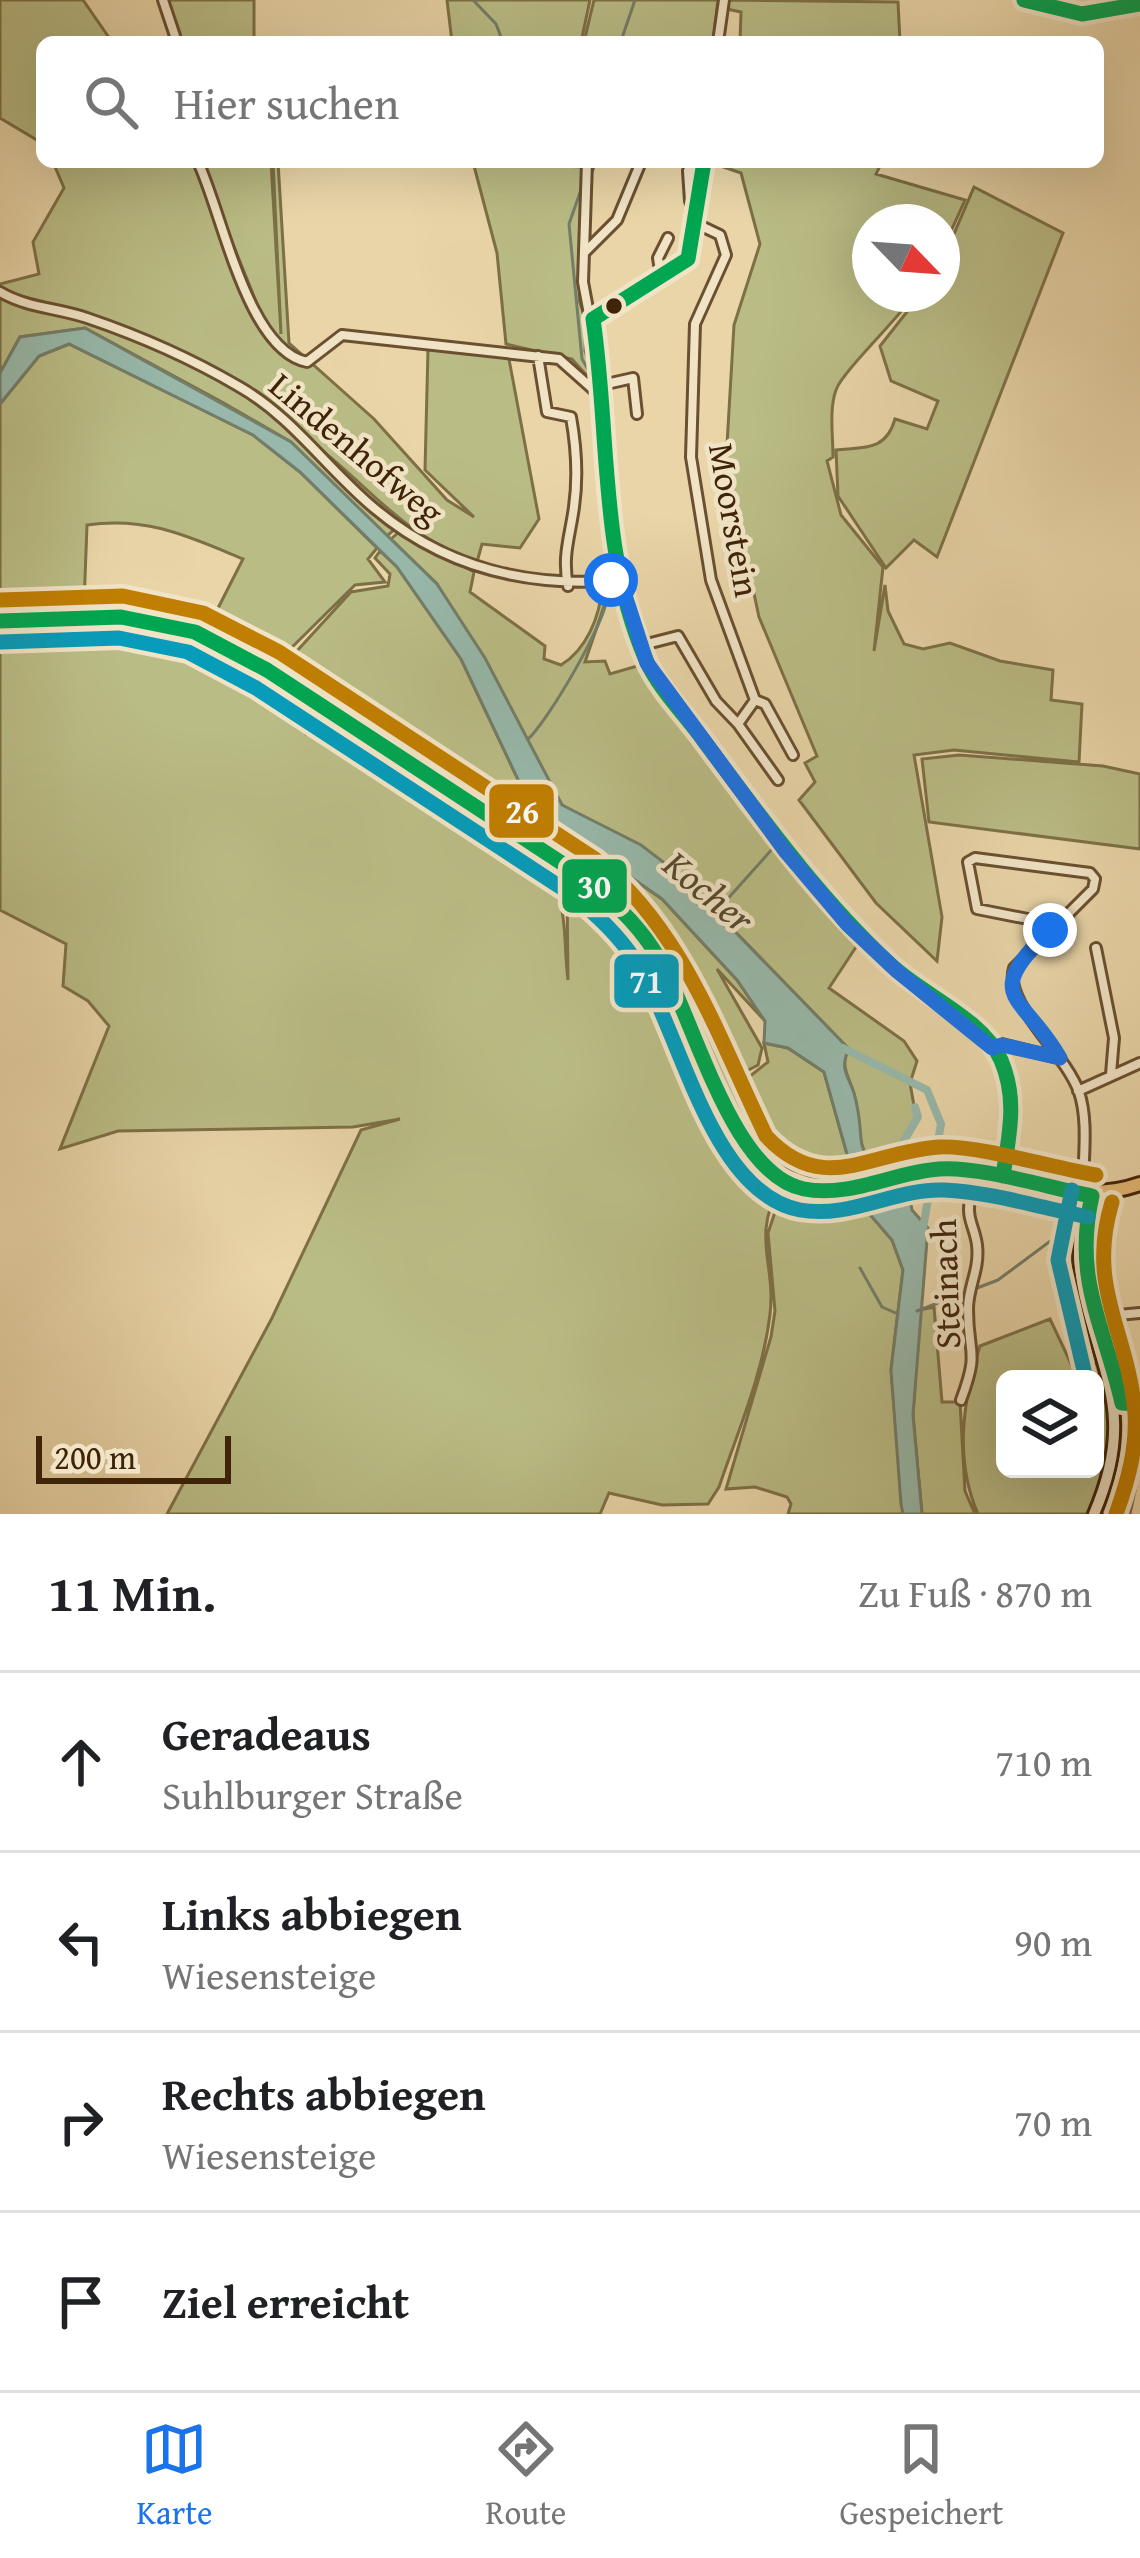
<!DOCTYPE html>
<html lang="de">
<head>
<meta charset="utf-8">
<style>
  body { margin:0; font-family:"Gentium Book Plus",serif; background:#f2f2f2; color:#202124 }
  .controls { position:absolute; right:36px; bottom:36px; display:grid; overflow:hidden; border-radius:18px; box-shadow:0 12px 48px #0002 }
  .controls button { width:108px; height:108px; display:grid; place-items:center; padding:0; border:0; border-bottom:3px solid #e0e0e0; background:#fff; color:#202124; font:60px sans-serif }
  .compass { position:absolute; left:852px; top:204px; width:108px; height:108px; border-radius:50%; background:#fff; box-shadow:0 12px 48px #0002; rotate:115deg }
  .scale { position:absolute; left:36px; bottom:30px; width:195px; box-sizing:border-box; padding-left:12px; border:6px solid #402408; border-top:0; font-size:33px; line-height:42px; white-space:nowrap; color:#402408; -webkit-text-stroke:9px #f1e4c6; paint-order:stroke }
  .stop { position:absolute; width:36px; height:36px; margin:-27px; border:9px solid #1a73e8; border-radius:50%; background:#fff }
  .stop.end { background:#1a73e8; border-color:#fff; box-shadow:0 3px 12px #0008 }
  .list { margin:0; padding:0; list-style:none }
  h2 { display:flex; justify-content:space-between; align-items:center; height:156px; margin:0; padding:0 48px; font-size:51px }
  h2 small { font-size:39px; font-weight:400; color:#757577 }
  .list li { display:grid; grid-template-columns:78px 1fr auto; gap:36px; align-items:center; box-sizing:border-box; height:180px; padding:0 48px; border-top:3px solid #e0e0e0 }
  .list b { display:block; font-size:45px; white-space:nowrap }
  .list p { margin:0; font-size:39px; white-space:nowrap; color:#757577 }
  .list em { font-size:39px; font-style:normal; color:#757577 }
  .icon { flex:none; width:66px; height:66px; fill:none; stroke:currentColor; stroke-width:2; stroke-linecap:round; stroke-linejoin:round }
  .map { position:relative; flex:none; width:1140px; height:1514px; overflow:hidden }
  .search { position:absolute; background:#fff; box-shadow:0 12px 48px #0002; left:36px; right:36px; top:36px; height:132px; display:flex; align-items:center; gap:30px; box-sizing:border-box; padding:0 42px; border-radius:18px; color:#757577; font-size:45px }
  .sheet { height:876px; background:#fff }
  nav { display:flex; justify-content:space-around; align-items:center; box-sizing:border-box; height:168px; border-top:3px solid #e0e0e0; background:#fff; font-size:33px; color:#757577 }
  nav a { display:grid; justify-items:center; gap:6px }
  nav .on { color:#1a73e8 }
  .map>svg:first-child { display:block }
  .green { fill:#babc85; stroke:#7d7046; stroke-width:3; fill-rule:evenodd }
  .water { fill:#97b8aa; stroke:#747d69; stroke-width:3 }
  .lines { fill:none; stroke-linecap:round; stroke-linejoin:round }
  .stream { stroke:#747d69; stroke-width:3 }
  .canal { stroke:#97b8aa; stroke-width:8 }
  .minor-casing { stroke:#6a5030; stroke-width:14 }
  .secondary-casing { stroke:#402408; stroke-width:16 }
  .primary-casing { stroke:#402408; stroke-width:18 }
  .minor { stroke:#f1e4c6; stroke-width:8 }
  .secondary { stroke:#f1e4c6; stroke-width:10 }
  .primary { stroke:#e4ba74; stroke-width:12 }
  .bus-1-casing { stroke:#f1e4c6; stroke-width:24 }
  .bus-2-casing { stroke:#f1e4c6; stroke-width:24 }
  .bus-3-casing { stroke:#f1e4c6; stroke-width:24 }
  .bus-1 { stroke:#00a651; stroke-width:15 }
  .bus-2 { stroke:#069cba; stroke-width:15 }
  .bus-3 { stroke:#c07f02; stroke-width:15 }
  .route { stroke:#1a73e8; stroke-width:15 }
  .bus-dot { fill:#402408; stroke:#f1e4c6; stroke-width:4.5 }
  .labels { text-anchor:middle; stroke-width:9; stroke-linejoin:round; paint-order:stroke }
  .street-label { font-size:36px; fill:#402408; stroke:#f1e4c6 }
  .water-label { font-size:39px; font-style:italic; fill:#564930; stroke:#f1e4c6 }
  .line-badge { stroke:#f1e4c6; stroke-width:4.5 }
  .badge-label { font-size:33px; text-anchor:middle; font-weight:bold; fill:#fff }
</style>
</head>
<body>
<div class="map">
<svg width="1140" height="1514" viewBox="0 0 1140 1514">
  <rect width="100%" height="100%" fill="#e9d5a8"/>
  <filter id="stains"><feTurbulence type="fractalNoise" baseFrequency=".00167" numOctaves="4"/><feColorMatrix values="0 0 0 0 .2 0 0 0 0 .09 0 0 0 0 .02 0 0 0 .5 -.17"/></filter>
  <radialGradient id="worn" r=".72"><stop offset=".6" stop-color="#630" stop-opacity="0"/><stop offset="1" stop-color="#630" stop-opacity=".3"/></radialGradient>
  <path class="green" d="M0,0H83L112,42H42V143L0,118Z
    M166,0H254V42H179Z
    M447,0H590L581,42H452Z
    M594,0H718L713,42H584Z
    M728,0L898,2L900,42H740L741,12L727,9Z
    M53,162H193L237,276L263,319L200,162H271L281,334L273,162H278L289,343L374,419L447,500L474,517L425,470L428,349L508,354L539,519L520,548L482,544L477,562C395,532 369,483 302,435L394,530L387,536L291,442L222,402L85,328L20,337L0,373V284L39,274L33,242L64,188Z
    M473,162L583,167L579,300L586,320L585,351L599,389L572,359L506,344L497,253Z
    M709,162H882L876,174L965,200L942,251V222H870V294H915C899,318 842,372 836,390C829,409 833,436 833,457L827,461L841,515L883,567L874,651L885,585L888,611L904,644L923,649L950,643L1000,661L1053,670L1051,700L1082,704L1079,762L954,750L914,755L942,917L937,961L876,903L799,800L815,782L805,763L817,756L759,617L726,462L734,325L760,244L741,173Z
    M974,187L1063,233L937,557L914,540L886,568L838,496L836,450C865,447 886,451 895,419L927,429L938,401L891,381L880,346L921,294H942V262Z
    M69,344L253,435L300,472L377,548L368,559L385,582L355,585L282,657H274L211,622L243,559C190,537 147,516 87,525L84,605H0V404L39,356Z
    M400,531L474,572L470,592L545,646L544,659L561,665C586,650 600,617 602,587L611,586L585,662L605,661L610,674L644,664L758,826L860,941L829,988L904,1041L917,1061L910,1083L916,1117L896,1152L900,1179C846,1153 867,1141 854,1094C849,1075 840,1069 848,1048L679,874L562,805L437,584L391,539Z
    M380,551L397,567L461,659L531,807L662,899L737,980L765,1021L717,969L762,1048L758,1065L737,1076C714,1023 686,956 646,915C601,868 535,843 501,788L506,808L285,664L351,592L388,586L390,574L375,558Z
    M84,609L153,614L230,635L440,768L602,883L640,916L680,974L772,1167L743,1125L683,990L632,914L234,645L164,620L0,617V611Z
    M59,624C188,623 241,658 344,727L311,711L298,715L305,731L307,716L349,730L542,856L540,865C571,903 562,932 568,980L567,891L546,860C664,934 689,1033 745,1152L755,1168L780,1186C751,1238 776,1263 770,1314C763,1374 738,1431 719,1487L708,1504L662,1505L609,1493L600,1514H167L272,1318L361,1130L400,1119L353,1127L118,1131L60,1149L109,1026L88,1001L63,986L66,944L0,910V628Z
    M959,755L1103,766L1140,774V849L929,822L922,759Z
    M764,1043L788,1048L824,1072L861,1204L892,1240L903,1270L891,1370L903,1514H788L791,1504L787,1497L755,1487L726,1489L771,1337L775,1311L768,1233L778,1203L819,1205L827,1194L820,1180L779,1165L740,1084L768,1062Z
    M934,1307L942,1402H960L965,1491L975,1514H922L913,1416L919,1310Z
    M1050,1319L1074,1370L1106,1361C1127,1425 1126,1456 1090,1514H978C954,1459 963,1400 980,1346ZM1005,1379H1095V1469H1005Z
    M1134,1406L1140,1408V1467L1130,1514H1100L1124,1472Z"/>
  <path class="water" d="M85,328L291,442L437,584L485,658L562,805L641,845L679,874L849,1049C839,1069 848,1075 854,1093C870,1150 843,1150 907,1184L912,1210L928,1228L913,1415L922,1514H903L901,1504L891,1370L903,1270L892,1240L861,1204L824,1072L788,1048L764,1043L765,1021L737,980L662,899L531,807L461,659L397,567L300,472L253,435L69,344L39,356L0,404V373L20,337Z"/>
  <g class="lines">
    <path class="stream" d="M473,0L496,24L503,42
      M600,42L622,38L635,0
      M590,177L596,162
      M583,184L569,224L582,359L593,378
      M609,395L615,470
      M528,739C548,721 609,618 608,591C607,559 602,528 603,496
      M715,913L774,847
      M1095,1213L1109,1204
      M860,1268L882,1307L898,1314
      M917,1311L998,1280L1076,1222"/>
    <path class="canal" d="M843,1048L927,1090L941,1124L922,1234
      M901,1178L898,1151L918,1117L915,1107"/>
    <defs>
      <path id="minor" d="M163,0L177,42
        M1024,0C1064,13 1101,22 1140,4
        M718,42L724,0
        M198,162C222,212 247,350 307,362L342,335L559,359L604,399
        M587,162L583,282L605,400L611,551L639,646L710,753L847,924L897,971L987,1039L1000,1058L1014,1106L1003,1176
        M688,171L690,201L697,215
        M584,253L617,220L641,162
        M661,277L658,258L668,238
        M0,292C27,308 58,308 87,318C137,335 192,359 238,386C293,417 326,468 374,508C446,569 529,588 620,580
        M593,319L688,259L695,241L704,162
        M538,356L547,412L571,417C576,445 578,479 574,507C570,537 562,555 568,586
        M602,385L633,378L637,414
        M639,646L678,636L716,701L738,724L755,700L711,580L691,457L695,324L726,255L720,235L697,224
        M755,700L765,704L793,755
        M738,724L778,780
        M1050,930L1033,920L977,909L968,862L975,858L1090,873L1095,879L1093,889L1014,968C1003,1003 1064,1051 1079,1092C1086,1113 1085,1138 1084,1160
        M1096,948L1114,1038L1111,1074
        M993,1048L1002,1044L1058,1058
        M1078,1091L1140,1063
        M955,1170L970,1200C966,1218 975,1228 977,1245C980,1270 968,1286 968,1309C968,1356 980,1349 961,1400
        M1096,1317L1140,1313
        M1122,1403L1140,1404"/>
      <path id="secondary" d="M1092,1196C1085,1220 1076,1242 1080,1268C1095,1369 1140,1407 1094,1514"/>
      <path id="primary" d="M0,621L121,617L195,632L267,670L583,877C615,901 642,929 663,964C697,1020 735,1170 797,1188C849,1202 899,1163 951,1168C1016,1175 1076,1207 1140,1184"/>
    </defs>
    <use href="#minor" class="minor-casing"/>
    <use href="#secondary" class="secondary-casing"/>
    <use href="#primary" class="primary-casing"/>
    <use href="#minor" class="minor"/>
    <use href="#secondary" class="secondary"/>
    <use href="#primary" class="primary"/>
    <defs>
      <path id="bus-1" d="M1024,0L1082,14L1140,4
        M593,319C610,434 599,552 646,660C658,688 686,716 704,741C763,820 819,898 891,965C923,995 983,1019 1001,1060C1018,1100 1009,1135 1003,1176
        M593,319L688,259L704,162
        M0,621L121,617L195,632L267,670L583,877C609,898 634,920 653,949C693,1009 728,1174 804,1189C849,1198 895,1172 939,1169C981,1166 1049,1188 1092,1196
        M1092,1196C1073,1279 1104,1325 1122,1403L1140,1404"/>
      <path id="bus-2" d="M1,642L119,638L188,652L256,688L571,894C595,913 617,933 634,959C681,1028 708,1192 800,1210C850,1219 896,1188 944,1190C991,1192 1042,1208 1088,1217
        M1072,1190L1058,1260L1086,1379"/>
      <path id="bus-3" d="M0,600L123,596L203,613L279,652L595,859C683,929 718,1037 766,1136C823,1197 869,1152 939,1147C978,1145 1054,1168 1096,1175
        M1112,1202C1086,1288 1128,1331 1135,1413C1137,1448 1128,1481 1116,1514"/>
    </defs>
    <use href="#bus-1" class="bus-1-casing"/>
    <use href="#bus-2" class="bus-2-casing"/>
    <use href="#bus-3" class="bus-3-casing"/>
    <use href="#bus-1" class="bus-1"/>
    <use href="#bus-2" class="bus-2"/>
    <use href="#bus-3" class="bus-3"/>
  </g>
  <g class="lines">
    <path class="route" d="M611,580H620L647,663L786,852L847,924L897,971L992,1048L1002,1045L1060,1058C1023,993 979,999 1050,930"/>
  </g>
  <circle class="bus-dot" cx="614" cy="306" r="10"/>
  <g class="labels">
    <g class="street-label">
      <text transform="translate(357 448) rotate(40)" y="13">Lindenhofweg</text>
      <text transform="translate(735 520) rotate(80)" y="13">Moorstein</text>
      <text transform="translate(945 1284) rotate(-92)" y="13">Steinach</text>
    </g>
    <g class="water-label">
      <text transform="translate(709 891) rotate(40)" y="14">Kocher</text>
    </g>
  </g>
  <g class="line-badge">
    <rect x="487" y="782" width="69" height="58" rx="12" fill="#c07f02"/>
    <rect x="560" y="857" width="69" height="58" rx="12" fill="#00a651"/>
    <rect x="612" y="952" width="69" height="58" rx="12" fill="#069cba"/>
  </g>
  <g class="badge-label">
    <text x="522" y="823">26</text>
    <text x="594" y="898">30</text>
    <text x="646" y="993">71</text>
  </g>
  <rect width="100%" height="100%" filter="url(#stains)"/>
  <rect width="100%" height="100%" fill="url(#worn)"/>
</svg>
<div class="controls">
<button><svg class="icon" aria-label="layers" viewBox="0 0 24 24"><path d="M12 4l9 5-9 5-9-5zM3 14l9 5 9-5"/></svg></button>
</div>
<svg class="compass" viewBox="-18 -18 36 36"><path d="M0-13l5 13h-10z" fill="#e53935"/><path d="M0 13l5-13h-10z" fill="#757577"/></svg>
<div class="scale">200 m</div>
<div class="stop" style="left:611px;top:580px"></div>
<div class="stop end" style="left:1050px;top:930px"></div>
<div class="search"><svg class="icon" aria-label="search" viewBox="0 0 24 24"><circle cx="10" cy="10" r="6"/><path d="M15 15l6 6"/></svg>Hier suchen</div>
</div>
<section class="sheet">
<h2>11 Min.<small>Zu Fuß · 870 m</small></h2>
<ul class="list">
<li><svg class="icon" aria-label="ahead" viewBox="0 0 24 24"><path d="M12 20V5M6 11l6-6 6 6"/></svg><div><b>Geradeaus</b><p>Suhlburger Straße</p></div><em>710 m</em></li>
<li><svg class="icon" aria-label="left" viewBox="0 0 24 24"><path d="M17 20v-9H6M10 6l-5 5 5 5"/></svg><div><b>Links abbiegen</b><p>Wiesensteige</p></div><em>90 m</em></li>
<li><svg class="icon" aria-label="right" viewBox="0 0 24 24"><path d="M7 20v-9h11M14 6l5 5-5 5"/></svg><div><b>Rechts abbiegen</b><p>Wiesensteige</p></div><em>70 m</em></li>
<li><svg class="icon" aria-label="arrive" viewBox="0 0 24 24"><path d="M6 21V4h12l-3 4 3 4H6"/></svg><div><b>Ziel erreicht</b></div></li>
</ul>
</section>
<nav>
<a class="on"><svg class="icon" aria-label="map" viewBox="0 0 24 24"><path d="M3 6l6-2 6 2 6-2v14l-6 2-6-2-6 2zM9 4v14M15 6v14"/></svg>Karte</a>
<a><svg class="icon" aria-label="directions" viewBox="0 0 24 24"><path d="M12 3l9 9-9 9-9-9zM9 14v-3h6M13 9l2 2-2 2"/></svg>Route</a>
<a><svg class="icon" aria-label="saved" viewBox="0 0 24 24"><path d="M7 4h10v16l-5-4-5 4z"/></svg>Gespeichert</a>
</nav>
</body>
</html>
